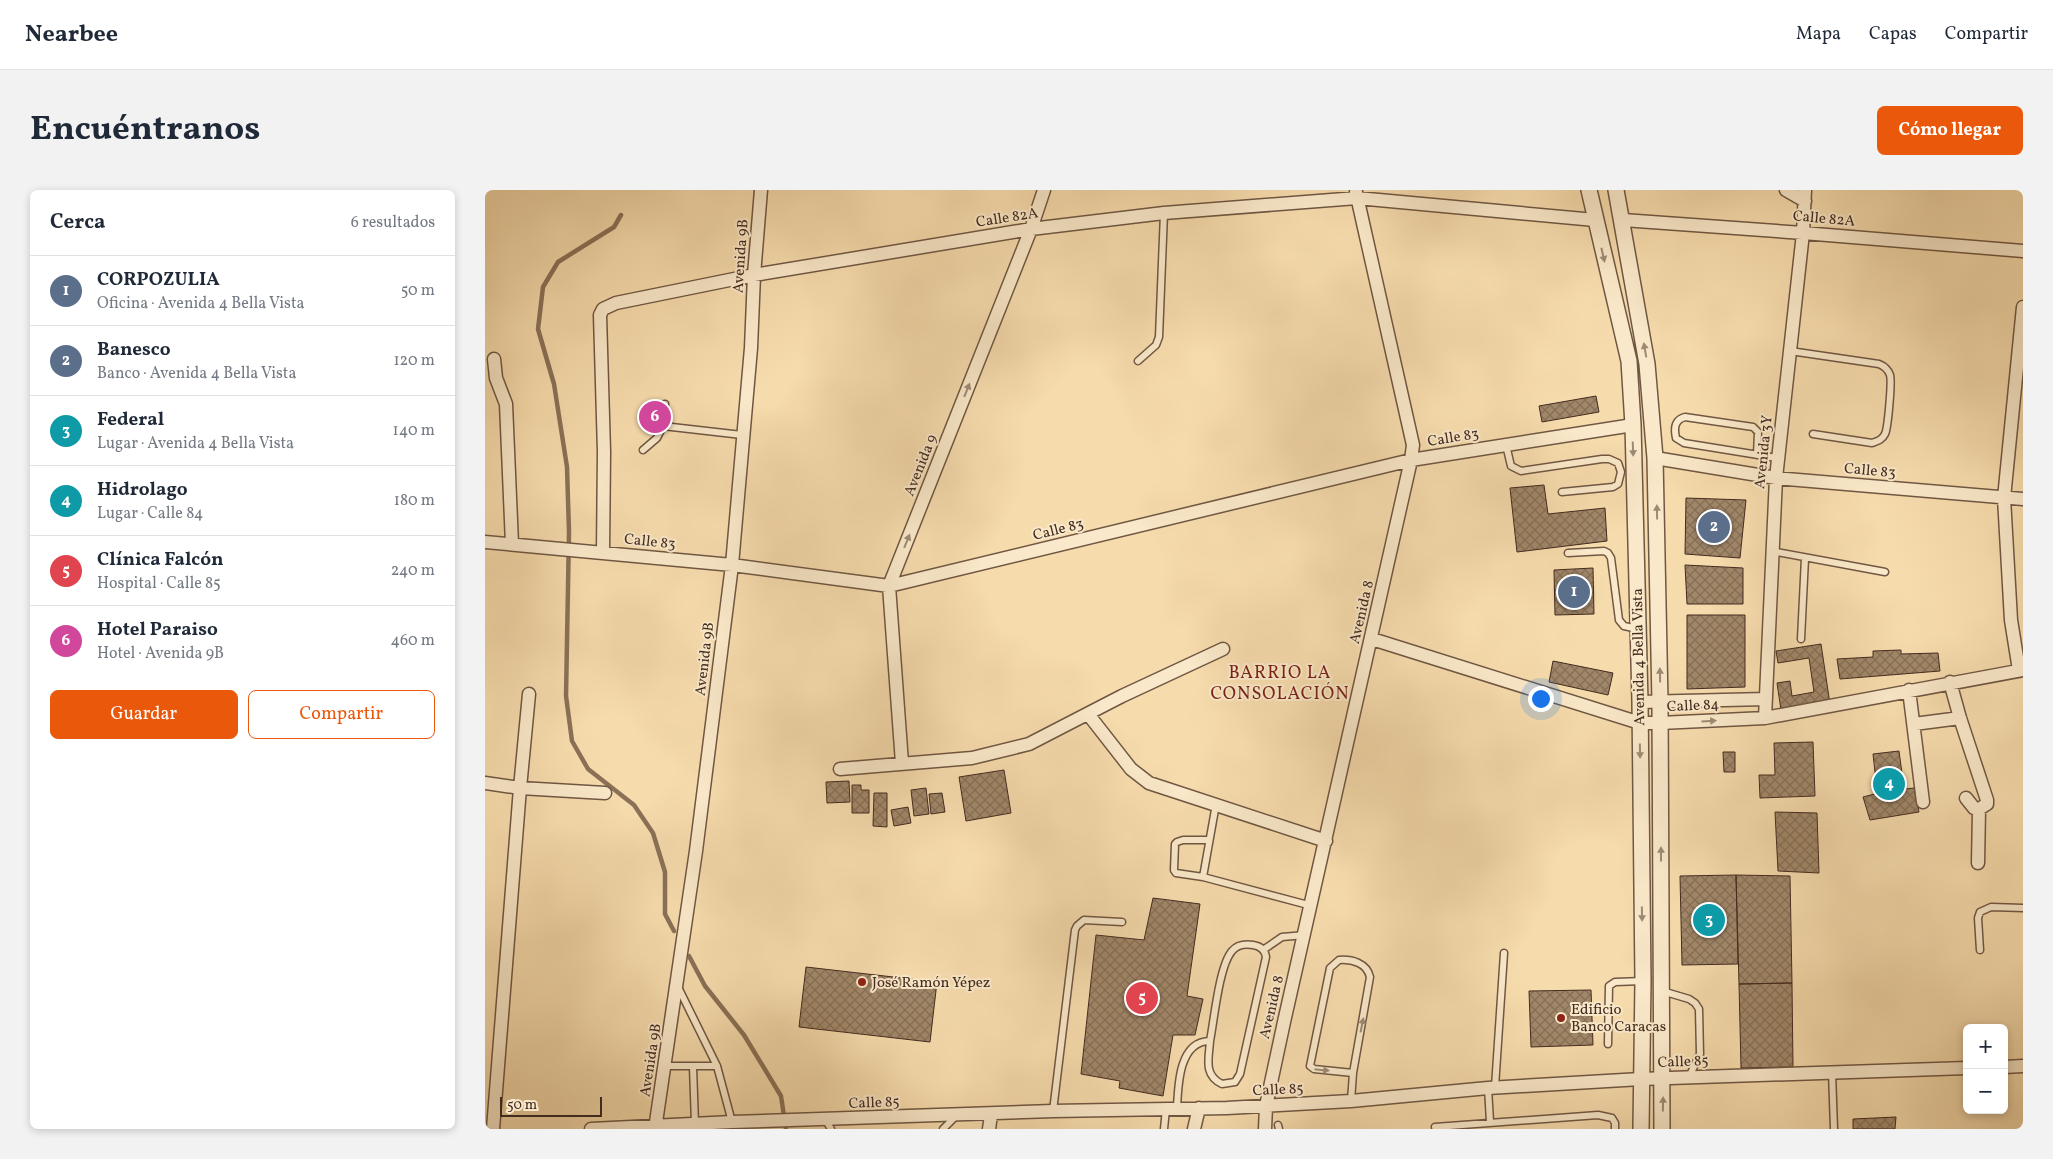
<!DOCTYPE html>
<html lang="es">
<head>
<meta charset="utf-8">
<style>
  body { margin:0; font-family:Vollkorn,serif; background:#f2f2f3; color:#1f2937 }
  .controls { position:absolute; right:15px; bottom:15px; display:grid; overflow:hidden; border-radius:8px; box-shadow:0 2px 8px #0003 }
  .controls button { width:45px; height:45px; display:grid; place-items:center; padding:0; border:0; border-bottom:1px solid #e0e1e3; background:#fff; color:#1f2937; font:25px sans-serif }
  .scale { position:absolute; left:15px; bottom:12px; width:102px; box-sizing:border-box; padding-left:5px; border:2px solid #442b20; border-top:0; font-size:14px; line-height:18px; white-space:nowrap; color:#442b20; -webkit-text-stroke:4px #f9e8c9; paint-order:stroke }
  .you { position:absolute; left:1055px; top:508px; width:18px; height:18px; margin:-12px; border:4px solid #fff; border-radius:50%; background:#1a73e8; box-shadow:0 0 0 8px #1a73e833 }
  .badge { display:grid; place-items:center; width:32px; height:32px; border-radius:50%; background:#ea580c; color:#fff; font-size:16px; font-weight:700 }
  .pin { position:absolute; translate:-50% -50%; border:2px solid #fff; box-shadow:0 1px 5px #0006 }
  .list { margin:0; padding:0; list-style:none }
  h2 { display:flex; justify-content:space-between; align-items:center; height:65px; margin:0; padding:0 20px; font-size:21px }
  h2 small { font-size:16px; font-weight:400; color:#747a83 }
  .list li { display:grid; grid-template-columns:32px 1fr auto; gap:15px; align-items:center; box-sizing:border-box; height:70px; padding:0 20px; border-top:1px solid #e0e1e3 }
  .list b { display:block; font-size:19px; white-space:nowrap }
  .list p { margin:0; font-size:16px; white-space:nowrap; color:#747a83 }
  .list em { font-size:16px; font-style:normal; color:#747a83 }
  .actions { display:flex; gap:10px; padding:15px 20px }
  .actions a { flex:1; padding:11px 0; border:1px solid #ea580c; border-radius:8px; text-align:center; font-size:18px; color:#ea580c }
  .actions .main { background:#ea580c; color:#fff }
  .map { position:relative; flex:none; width:1538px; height:939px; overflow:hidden; border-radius:8px }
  header { display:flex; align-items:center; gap:30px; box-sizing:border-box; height:70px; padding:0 25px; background:#fff; border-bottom:1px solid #e0e1e3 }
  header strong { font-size:24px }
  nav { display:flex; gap:28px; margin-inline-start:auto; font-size:18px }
  .intro { display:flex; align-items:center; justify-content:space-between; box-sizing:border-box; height:120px; padding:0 30px }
  h1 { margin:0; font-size:35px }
  .button { padding:12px 22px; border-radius:8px; background:#ea580c; color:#fff; font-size:18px; font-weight:700 }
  main { display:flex; gap:30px; padding:0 30px }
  aside { flex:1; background:#fff; border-radius:8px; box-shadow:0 2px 8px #0003 }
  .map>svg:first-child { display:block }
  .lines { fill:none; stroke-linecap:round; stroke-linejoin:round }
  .stream { stroke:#8a7157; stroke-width:4.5 }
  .building { fill:url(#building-cross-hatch); stroke:#442b20 }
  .service-casing { stroke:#705743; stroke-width:9 }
  .minor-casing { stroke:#705743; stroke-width:15 }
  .tertiary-casing { stroke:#705743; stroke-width:18 }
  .service { stroke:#f9e8c9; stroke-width:6 }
  .minor { stroke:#f9e8c9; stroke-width:12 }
  .tertiary { stroke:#f9e8c9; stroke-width:15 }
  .oneway { fill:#9e8a74 }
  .poi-dot { fill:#8f2418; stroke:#f9e8c9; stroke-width:2 }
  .labels { text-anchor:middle; stroke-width:4; stroke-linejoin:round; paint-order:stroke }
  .street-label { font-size:15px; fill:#442b20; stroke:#f9e8c9 }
  .poi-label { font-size:15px; fill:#442b20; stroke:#f9e8c9; text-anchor:start }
  .quarter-label { font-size:18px; letter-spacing:1px; fill:#7a1f14; stroke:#f9e8c9 }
</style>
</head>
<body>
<header>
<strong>Nearbee</strong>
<nav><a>Mapa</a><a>Capas</a><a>Compartir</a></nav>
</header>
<div class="intro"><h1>Encuéntranos</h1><a class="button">Cómo llegar</a></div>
<main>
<aside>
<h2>Cerca<small>6 resultados</small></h2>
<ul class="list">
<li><span class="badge" style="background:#5c6f8a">1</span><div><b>CORPOZULIA</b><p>Oficina · Avenida 4 Bella Vista</p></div><em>50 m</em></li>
<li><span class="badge" style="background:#5c6f8a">2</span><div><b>Banesco</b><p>Banco · Avenida 4 Bella Vista</p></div><em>120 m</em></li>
<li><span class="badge" style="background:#0f9aa8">3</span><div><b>Federal</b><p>Lugar · Avenida 4 Bella Vista</p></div><em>140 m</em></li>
<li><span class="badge" style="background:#0f9aa8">4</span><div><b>Hidrolago</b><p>Lugar · Calle 84</p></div><em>180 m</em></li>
<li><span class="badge" style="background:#e0444e">5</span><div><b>Clínica Falcón</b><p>Hospital · Calle 85</p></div><em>240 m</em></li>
<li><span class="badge" style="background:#d1479c">6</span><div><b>Hotel Paraiso</b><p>Hotel · Avenida 9B</p></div><em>460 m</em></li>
</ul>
<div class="actions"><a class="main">Guardar</a><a>Compartir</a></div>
</aside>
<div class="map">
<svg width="1538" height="939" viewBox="0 0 1538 939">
  <defs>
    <pattern id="building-cross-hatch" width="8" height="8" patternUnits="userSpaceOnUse" patternTransform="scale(1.25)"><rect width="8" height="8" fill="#a18769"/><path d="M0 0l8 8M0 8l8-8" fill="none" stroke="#856f56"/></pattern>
  </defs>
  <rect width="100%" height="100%" fill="#f6dbac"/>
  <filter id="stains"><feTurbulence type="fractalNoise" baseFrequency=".004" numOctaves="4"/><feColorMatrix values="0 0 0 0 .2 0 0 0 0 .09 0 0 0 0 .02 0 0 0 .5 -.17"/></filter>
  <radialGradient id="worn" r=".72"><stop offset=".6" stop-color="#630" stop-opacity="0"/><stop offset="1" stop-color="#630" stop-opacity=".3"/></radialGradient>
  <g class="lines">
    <path class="stream" d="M136,25L129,37L73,72L58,97L53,139L69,194L82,277L84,342L81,506L87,551L103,579L149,615L168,643L180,682V724L189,741
      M204,766L220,796L259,845L296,906L301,939"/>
  </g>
  <path class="building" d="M1111,206L1114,222L1057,232L1054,216Z
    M1059,295L1063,324L1120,318L1122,351L1032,362L1025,298Z
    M1201,308L1261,310L1255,368L1200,364Z
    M1200,375L1258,378V414H1202Z
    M1108,378L1109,424L1070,425L1069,380Z
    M1202,425H1260V497L1202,499Z
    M1336,454L1345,514L1296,520L1292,493L1305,491L1307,506L1329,502L1324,468L1293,473L1291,461Z
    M1416,460V464L1453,463L1455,481L1355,489L1352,469L1388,467V461Z
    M1068,471L1128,483L1123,505L1064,492Z
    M1328,552L1330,606L1275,608L1274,585H1290L1289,553Z
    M1414,561L1418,591H1412V600L1429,598L1434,622L1385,630L1378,607L1397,602L1396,591H1391L1388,564Z
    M1238,562H1250V582H1239Z
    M519,580L526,623L481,631L474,587Z
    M364,591L365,612L342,613L341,592Z
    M367,595H376V600H384V623H367Z
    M441,598L444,624L429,626L426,600Z
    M389,603H402V637L388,636Z
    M457,603L460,622L446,624L444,604Z
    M423,617L426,633L409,636L406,620Z
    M1290,622L1332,623L1334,683L1293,681Z
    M1251,685L1253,774L1197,775L1195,686Z
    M1251,685L1305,686L1307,793L1254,794Z
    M668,708L715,714L702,806L718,809L710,845H688L678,906L634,898L635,891L596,884L611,745L659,750Z
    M321,777L452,792L445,852L314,837Z
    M1307,793L1308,877L1256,878L1254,794Z
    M1106,800L1108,855L1046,857L1044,801Z
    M1411,927L1410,939H1368V929Z"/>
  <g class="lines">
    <defs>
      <path id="service" d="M1305,161L1394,174C1399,176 1403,179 1405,185C1407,191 1403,238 1400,244C1397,250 1393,251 1387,253L1328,244
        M653,171L671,155L674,147L679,23
        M180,214L178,236L257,245
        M1021,255L1026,276L1036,281L1117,269H1124L1133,273L1136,282L1133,294L1128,297L1077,302
        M158,260L172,248L178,236
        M1272,265L1273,242L1268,237L1200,227C1189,230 1189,239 1191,248L1199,253L1292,268
        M1286,361L1400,382
        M1083,363L1119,361L1123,363L1126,368L1134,430L1139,436L1153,439
        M1316,449L1320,368
        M731,614L718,687L827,716
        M718,687L691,683L689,680L690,654L692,652L698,650H724
        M778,760L797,747L820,745
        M1495,760L1493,728L1495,722L1506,717L1538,718
        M193,797L232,876L247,932
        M1177,801L1204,809L1210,813L1214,819L1215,864L1204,887
        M1123,854L1124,796L1130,792L1158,791
        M180,876H232
        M208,877L210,934
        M1347,882L1349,939
        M1010,897L1019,763
        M1003,898L1005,932
        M866,911L868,883L885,787C882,773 867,769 854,770L845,778L825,876L829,879L868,883
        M692,919C693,895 694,851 725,851C729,831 734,776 747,761C752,755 761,754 768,755C775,756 780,760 781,767L755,884L750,892L737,894C718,885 724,868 725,851
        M568,921L590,740L592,736L599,730L637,732
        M340,929L346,939
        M793,935L794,939
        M950,937L1113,925L1127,928L1130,933V939
        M458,939L471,926
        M679,939L681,919"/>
      <path id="minor" d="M1301,0L1320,11
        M1138,30L1318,43L1538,61
        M9,169L11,188L21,214L27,354
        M1170,268L1291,288L1538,309
        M0,352L247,375L404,396L926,270L1148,235
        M118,362L119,262L115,125L118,119L131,113L269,85L546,39L679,23L872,8L1110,30
        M887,449L1155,533H1175L1280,528L1538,480
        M1534,480L1526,430L1519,308L1538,117
        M1465,492L1475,528L1502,610V614L1494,619L1489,618L1481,608
        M1424,500L1438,612
        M44,504L35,598L120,603
        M1155,512L1281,509
        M603,524L646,579L664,593L841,651
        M1280,528L1291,288L1318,43L1320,0
        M1429,534L1475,528
        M417,573L404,396L546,39L559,0
        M355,579L487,568L544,554L637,506L738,459
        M0,593L35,598L8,939
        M1493,673L1494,619
        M1519,877L1538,876
        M106,939L247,932L568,921L742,918L866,911L1003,898L1156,889L1482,878
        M170,939L211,661L247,375L266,158L269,85L276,0
        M504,939L506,925
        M709,939L714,918
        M780,939L781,916L799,832L926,270L928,255L871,2"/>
      <path id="tertiary" d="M1104,0L1144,171L1148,235L1155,512L1158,791L1156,939
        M1131,0L1162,174L1170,268L1175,512L1177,939"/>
    </defs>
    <use href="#service" class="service-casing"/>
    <use href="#minor" class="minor-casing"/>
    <use href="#tertiary" class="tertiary-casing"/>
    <use href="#service" class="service"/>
    <use href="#minor" class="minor"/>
    <use href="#tertiary" class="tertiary"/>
  </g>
  <defs><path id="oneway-solid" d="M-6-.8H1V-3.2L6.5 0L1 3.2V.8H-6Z" transform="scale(1.25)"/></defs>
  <g class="oneway">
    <use href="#oneway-solid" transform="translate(1118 65) rotate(77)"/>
    <use href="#oneway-solid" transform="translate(1160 160) rotate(-100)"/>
    <use href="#oneway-solid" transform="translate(482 200) rotate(-68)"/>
    <use href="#oneway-solid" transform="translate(1148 259) rotate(88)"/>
    <use href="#oneway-solid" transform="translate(1172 322) rotate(-91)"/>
    <use href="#oneway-solid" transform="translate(422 351) rotate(-68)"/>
    <use href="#oneway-solid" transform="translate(1175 485) rotate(-91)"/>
    <use href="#oneway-solid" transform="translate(1224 531) rotate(-3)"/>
    <use href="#oneway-solid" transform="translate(1155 561) rotate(89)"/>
    <use href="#oneway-solid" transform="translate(1176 664) rotate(-90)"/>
    <use href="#oneway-solid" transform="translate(1157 724) rotate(89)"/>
    <use href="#oneway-solid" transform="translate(877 835) rotate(-79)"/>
    <use href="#oneway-solid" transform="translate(837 880) rotate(6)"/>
    <use href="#oneway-solid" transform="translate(1178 914) rotate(-89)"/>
  </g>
  <g class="poi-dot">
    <circle cx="377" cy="792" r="5"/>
    <circle cx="1076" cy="828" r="5"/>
  </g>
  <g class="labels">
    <g class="street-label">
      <text transform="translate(522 27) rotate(-9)" y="5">Calle 82A</text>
      <text transform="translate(1339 28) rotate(5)" y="5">Calle 82A</text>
      <text transform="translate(255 66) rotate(-86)" y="5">Avenida 9B</text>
      <text transform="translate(968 247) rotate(-9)" y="5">Calle 83</text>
      <text transform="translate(1278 262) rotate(-84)" y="5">Avenida 3Y</text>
      <text transform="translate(435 275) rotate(-68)" y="5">Avenida 9</text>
      <text transform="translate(1385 280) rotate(5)" y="5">Calle 83</text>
      <text transform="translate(573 339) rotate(-14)" y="5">Calle 83</text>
      <text transform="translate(165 351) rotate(6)" y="5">Calle 83</text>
      <text transform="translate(876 422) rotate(-77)" y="5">Avenida 8</text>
      <text transform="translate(1153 467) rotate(-91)" y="5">Avenida 4 Bella Vista</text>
      <text transform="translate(219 469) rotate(-83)" y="5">Avenida 9B</text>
      <text transform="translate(1208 515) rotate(-3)" y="5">Calle 84</text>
      <text transform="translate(786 817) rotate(-77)" y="5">Avenida 8</text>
      <text transform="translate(165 870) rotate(-81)" y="5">Avenida 9B</text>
      <text transform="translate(1198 871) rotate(-2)" y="5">Calle 85</text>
      <text transform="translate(793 899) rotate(-3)" y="5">Calle 85</text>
      <text transform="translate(389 912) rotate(-2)" y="5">Calle 85</text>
    </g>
    <g class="poi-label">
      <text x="387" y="797">José Ramón Yépez</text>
      <text x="1086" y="824">Edificio<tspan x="1086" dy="17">Banco Caracas</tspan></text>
    </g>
    <g class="quarter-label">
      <text x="795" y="488">BARRIO LA<tspan x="795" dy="21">CONSOLACIÓN</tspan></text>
    </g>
  </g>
  <rect width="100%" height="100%" filter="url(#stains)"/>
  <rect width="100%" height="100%" fill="url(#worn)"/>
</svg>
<div class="controls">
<button>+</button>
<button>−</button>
</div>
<div class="scale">50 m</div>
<div class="you"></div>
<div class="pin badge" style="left:1089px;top:402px;background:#5c6f8a">1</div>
<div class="pin badge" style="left:1229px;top:337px;background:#5c6f8a">2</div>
<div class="pin badge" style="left:1224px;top:730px;background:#0f9aa8">3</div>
<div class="pin badge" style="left:1404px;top:594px;background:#0f9aa8">4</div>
<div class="pin badge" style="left:657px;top:808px;background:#e0444e">5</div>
<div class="pin badge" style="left:170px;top:227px;background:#d1479c">6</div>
</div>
</main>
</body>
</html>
